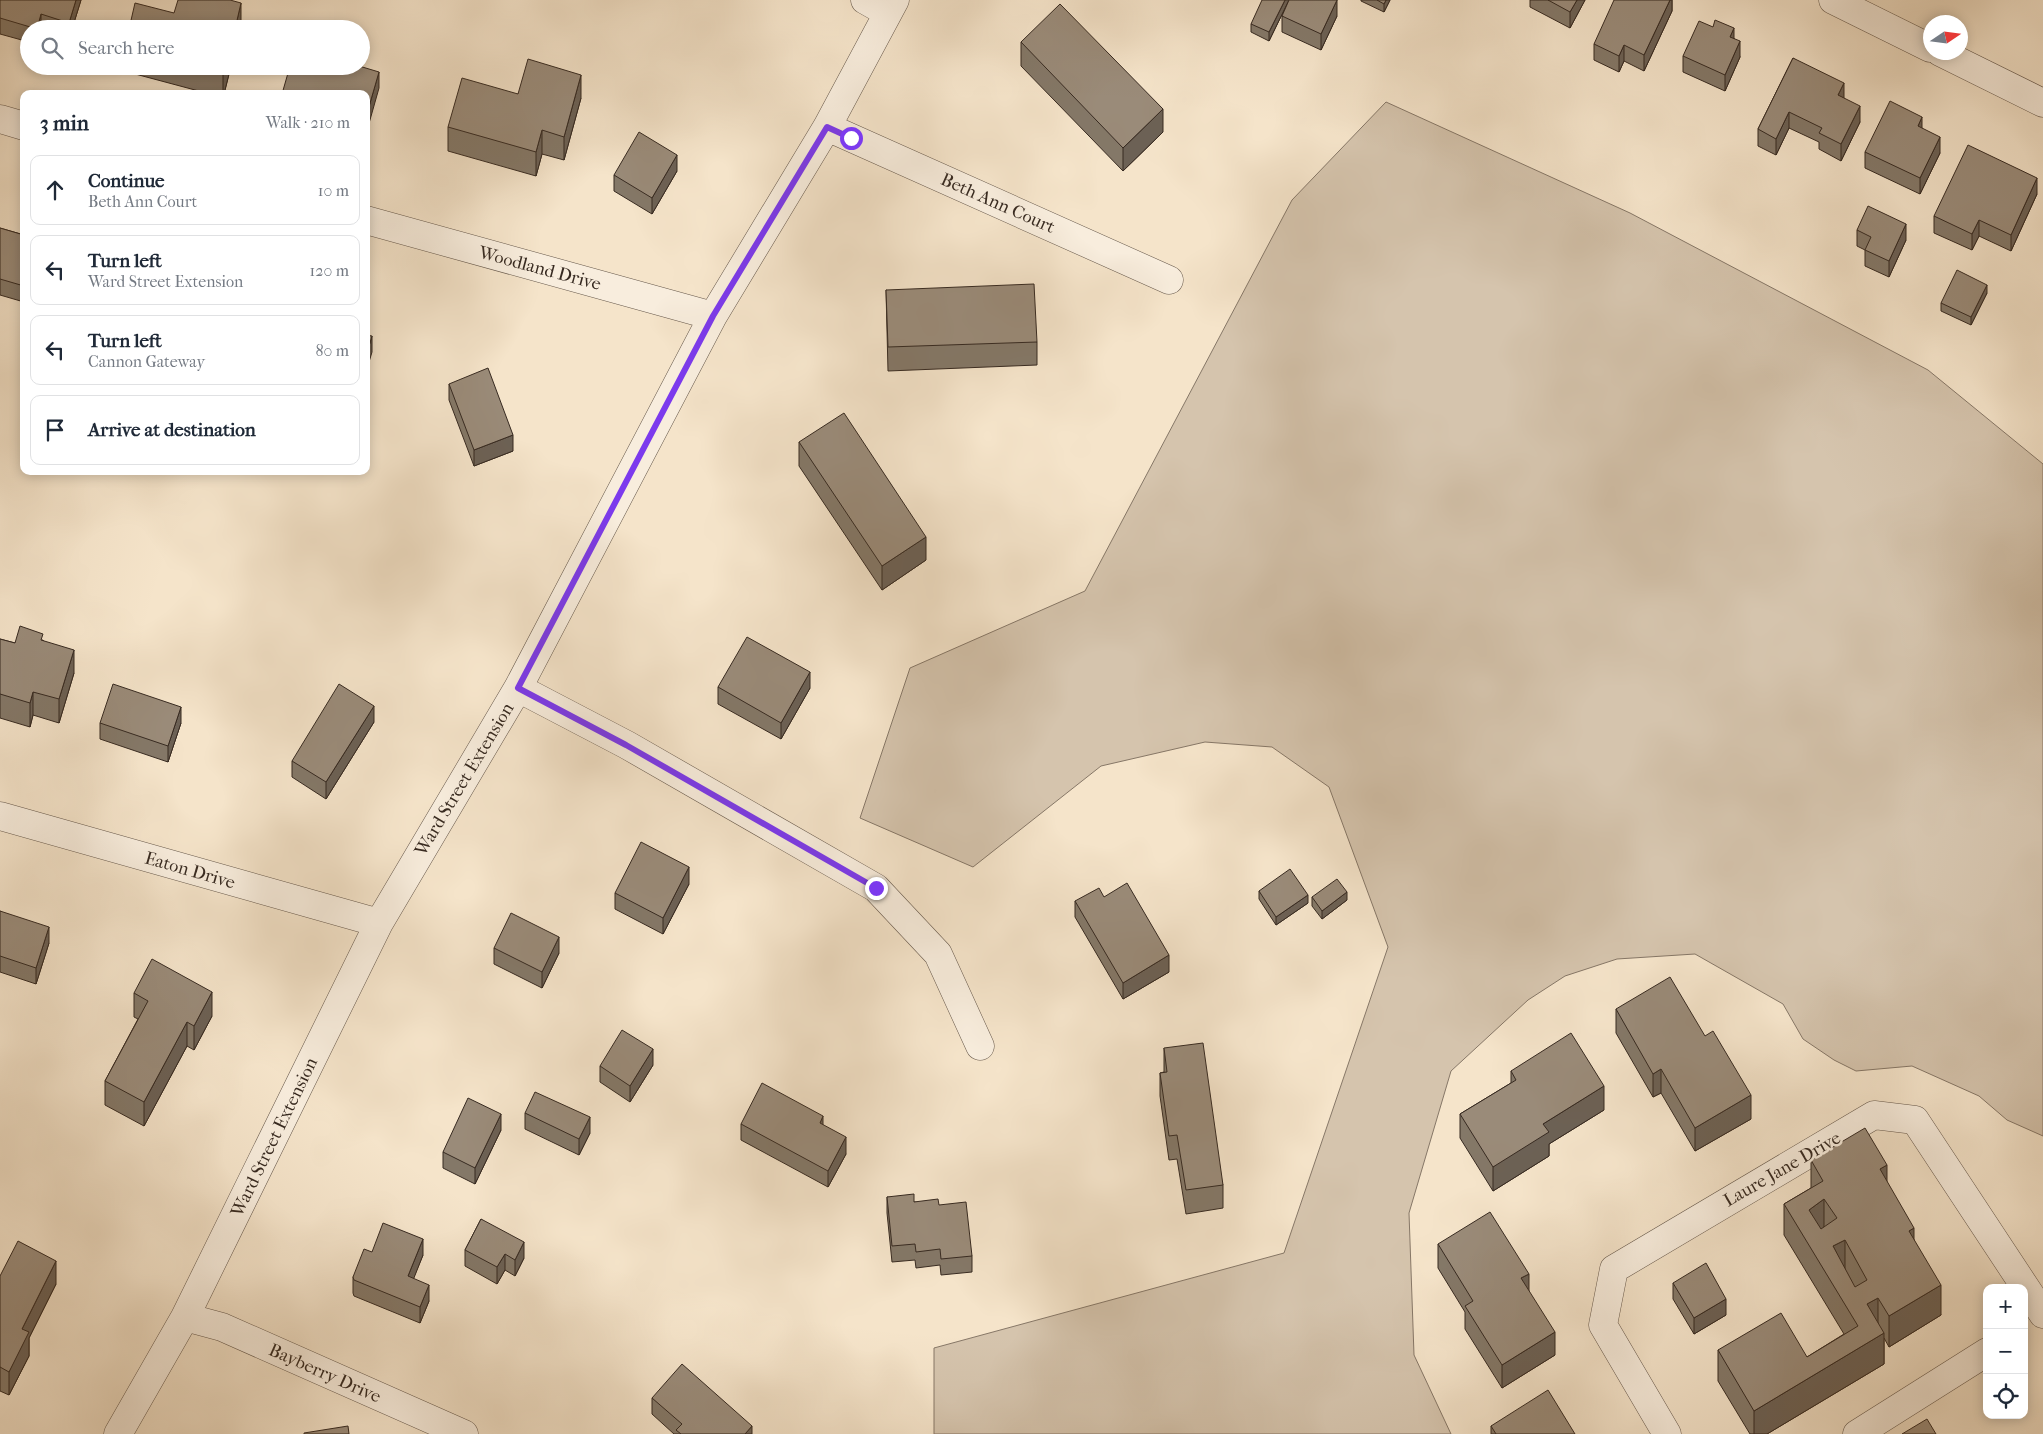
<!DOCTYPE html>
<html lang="en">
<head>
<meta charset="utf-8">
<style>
  body { margin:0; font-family:"IM FELL French Canon",serif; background:#f2f2f3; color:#1f2937 }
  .controls { position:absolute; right:15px; bottom:15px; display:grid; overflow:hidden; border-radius:10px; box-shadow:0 2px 12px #0003 }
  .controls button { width:45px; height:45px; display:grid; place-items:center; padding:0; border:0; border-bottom:1px solid #e0e1e3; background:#fff; color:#1f2937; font:25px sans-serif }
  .compass { position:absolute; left:1923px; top:15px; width:45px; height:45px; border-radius:50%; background:#fff; box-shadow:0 2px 12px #0003; rotate:77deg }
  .stop { position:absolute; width:15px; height:15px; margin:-11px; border:4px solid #7c3aed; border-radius:50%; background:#fff }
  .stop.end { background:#7c3aed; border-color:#fff; box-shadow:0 1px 5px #0008 }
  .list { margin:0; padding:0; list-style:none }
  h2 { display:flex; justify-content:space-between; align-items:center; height:65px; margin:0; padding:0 20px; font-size:21px }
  h2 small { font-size:16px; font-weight:400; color:#747a83 }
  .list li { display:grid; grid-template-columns:32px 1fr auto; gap:15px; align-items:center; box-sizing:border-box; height:70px; margin:0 10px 10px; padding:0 10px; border:1px solid #e0e1e3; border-radius:10px }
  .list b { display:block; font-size:19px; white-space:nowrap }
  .list p { margin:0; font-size:16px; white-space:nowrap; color:#747a83 }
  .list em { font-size:16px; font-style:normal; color:#747a83 }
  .icon { flex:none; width:28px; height:28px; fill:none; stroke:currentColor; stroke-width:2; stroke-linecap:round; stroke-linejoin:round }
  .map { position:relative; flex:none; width:2043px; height:1434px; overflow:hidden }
  .search { position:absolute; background:#fff; box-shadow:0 2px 12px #0003; left:20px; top:20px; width:350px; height:55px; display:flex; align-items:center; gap:12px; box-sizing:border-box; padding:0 18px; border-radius:28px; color:#747a83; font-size:19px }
  .panel { position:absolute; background:#fff; box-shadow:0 2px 12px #0003; left:20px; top:90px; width:350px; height:385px; border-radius:10px }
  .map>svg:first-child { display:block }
  .green { fill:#d5c4ad; stroke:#867767 }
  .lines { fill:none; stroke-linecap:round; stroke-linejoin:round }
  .minor-casing { stroke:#66584b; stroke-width:29 }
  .minor { stroke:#f8eddd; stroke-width:28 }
  .wall { fill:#847868; stroke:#372a21 }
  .shaded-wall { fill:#6c6155; stroke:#372a21 }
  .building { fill:#9a8b79; stroke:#372a21; fill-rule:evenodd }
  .route { stroke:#7c3aed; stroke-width:6 }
  .labels { text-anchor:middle; stroke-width:5; stroke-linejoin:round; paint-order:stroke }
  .street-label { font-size:18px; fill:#372a21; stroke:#f8eddd }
</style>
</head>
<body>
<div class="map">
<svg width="2043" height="1434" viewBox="0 0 2043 1434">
  <rect width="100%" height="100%" fill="#f5e4ca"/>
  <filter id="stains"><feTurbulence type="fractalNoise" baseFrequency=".004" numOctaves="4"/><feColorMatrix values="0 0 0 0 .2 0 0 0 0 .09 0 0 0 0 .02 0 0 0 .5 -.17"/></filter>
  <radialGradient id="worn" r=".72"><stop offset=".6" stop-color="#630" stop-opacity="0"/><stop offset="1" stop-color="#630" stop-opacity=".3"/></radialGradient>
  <path class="green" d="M1386,102L1630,213L1928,370L2043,464V1136L2007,1120L1979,1096L1912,1066L1856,1071L1834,1060L1803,1039L1783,1004L1695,954L1617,959L1565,976L1528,1000L1451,1071L1409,1213L1414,1355L1451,1434H934V1348L1284,1253L1388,947L1329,787L1272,747L1205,742L1101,766L973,867L860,818L910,668L1085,591L1292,200Z"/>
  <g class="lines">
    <defs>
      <path id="minor" d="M865,0L888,13
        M1833,0L1930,48
        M1940,52L2043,103
        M0,119L24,126
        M827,127L1169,280
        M366,220L713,316
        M518,688L627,745L876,888L938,954L980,1046
        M0,816L379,923
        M185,1317L222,1327L464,1434
        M118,1434L185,1317L379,923L518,688L713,316L827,127L895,0
        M1667,1434L1603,1325L1614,1269L1874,1115L1915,1120L2043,1314
        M1857,1434L1987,1352"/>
    </defs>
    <use href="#minor" class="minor-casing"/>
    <use href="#minor" class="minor"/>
  </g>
  <path class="wall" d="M0,0H81L72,29H29V42L0,34Z
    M1289,0L1269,41L1251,32V24Z
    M1361,0H1390L1384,12L1361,1Z
    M1530,0H1585L1570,28L1530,7Z
    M1672,0V11L1644,71L1624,61L1619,72L1594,60V44Z
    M1282,16H1337L1321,50L1282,32Z
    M1734,38L1740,57L1725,91L1683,72V56Z
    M1021,42L1163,132L1123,171L1021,66Z
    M1793,58L1844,98L1860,122L1841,161L1819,149V142L1789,128L1776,155L1758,146V129Z
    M124,66H231L224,94H210L124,71Z
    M518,94L581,98L564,160L542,154L536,176L448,151V127Z
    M1922,128L1940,153L1920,194L1865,168V152Z
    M677,171L652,214L614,191V175Z
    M2037,194L2011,251L1979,236L1972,250L1934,233V216Z
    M0,228L24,235V302L0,295Z
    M1857,230L1906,240L1889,277L1865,266V250L1857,246Z
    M886,290L1037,342V365L888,371Z
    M1987,293L1971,325L1941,311V303Z
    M449,384L513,451L474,466L449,400Z
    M799,442L926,560L882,590L799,466Z
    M0,639L15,643L43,640L74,673L59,723L33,715L30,727L0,718Z
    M718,687L810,688L781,739L718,704Z
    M374,722L326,799L292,777V761Z
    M100,723H181L168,762L100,739Z
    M689,884L663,934L615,909V893Z
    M1259,891L1308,903L1276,925L1259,899Z
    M1312,897L1347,900L1322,919L1312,906Z
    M1075,901L1169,972L1123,999L1075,917Z
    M0,911L49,943L36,984L0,972Z
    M494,948L559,953L542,988L494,964Z
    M134,993L212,1016L194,1050L187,1046L144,1126L105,1105V1081L138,1019L134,1017Z
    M1616,1009L1751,1119L1695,1151L1661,1093L1653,1097L1616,1033Z
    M1164,1048L1223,1185V1208L1186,1214L1177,1159L1169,1160L1160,1096V1073L1164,1072Z
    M653,1065L630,1102L600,1082V1066Z
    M1511,1071L1604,1110L1549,1144V1156L1493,1191L1460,1138V1114L1511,1083Z
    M525,1113L590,1133L579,1155L525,1129Z
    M741,1124L823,1125L846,1154L828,1187L741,1140Z
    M501,1130L475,1184L443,1168V1152Z
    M1811,1160L1887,1182L1914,1240L1941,1315L1889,1347L1884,1338V1364L1767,1434H1750L1718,1381V1350L1807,1357L1844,1334L1784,1235V1204L1811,1188Z
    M887,1197L914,1202L939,1205L972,1256V1272L941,1275L940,1265L916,1268L915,1260L892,1262L887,1213Z
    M481,1219L524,1258L515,1276L505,1270L497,1284L465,1266V1250Z
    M1438,1244L1555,1355L1502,1388L1465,1329V1312L1438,1268Z
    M372,1252L423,1255L413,1279L429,1301L420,1323L354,1296L353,1293V1277Z
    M0,1276L56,1284L29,1338V1356L9,1395L0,1391Z
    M1673,1283L1726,1315L1694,1334L1673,1299Z
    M652,1398L752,1434H674L652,1414Z
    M1491,1426L1575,1434H1491Z"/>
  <path class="shaded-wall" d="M76,0H81L72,29H69V23Z
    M1285,0H1289L1269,41V32Z
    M1337,0V16L1321,50V34Z
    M1386,0H1390L1384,12V4Z
    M1577,0H1585L1570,28V12Z
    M1670,0H1672V11L1644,71V55Z
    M241,3V29H235Z
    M41,14V29H37Z
    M1734,28V45L1730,37Z
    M1740,41V57L1725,91V75Z
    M1624,45V61L1619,72V56Z
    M225,66H231L224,94H223V73Z
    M379,72V88L366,134V117Z
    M581,75V98L564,160V137Z
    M1844,83V99L1838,95Z
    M1860,106V122L1841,161V144Z
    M1163,109V132L1123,171V148Z
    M1789,112V128L1776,155V139Z
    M1922,117V133L1918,126Z
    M542,130V154L536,176V152Z
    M1940,137V153L1920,194V178Z
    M677,155V171L652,214V198Z
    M2037,178V194L2011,251V235Z
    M1979,220V236L1972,250V234Z
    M1906,224V240L1889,277V261Z
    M1987,285V293L1971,325V317Z
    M372,336V352L366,372V356Z
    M513,435V451L474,466V450Z
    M926,537V560L882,590V566Z
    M74,650V673L59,723V699Z
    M810,672V688L781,739V723Z
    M33,692V715L30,727V703Z
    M374,706V722L326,799V782Z
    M181,707V723L168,762V746Z
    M689,867V884L663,934V918Z
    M1347,892V900L1322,919V911Z
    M1308,895V903L1276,925V917Z
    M49,927V943L36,984V968Z
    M559,937V953L542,988V972Z
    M1169,955V972L1123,999V983Z
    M212,992V1016L194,1050V1026Z
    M187,1022V1046L144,1126V1102Z
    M653,1049V1065L630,1102V1086Z
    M1661,1069V1093L1653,1097V1074Z
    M1604,1086V1110L1549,1144V1156L1493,1191V1167L1543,1124Z
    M1751,1095V1119L1695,1151V1128Z
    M501,1114V1130L475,1184V1168Z
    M823,1116V1132L820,1123Z
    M590,1117V1133L579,1155V1139Z
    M846,1137V1154L828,1187V1171Z
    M1887,1165V1196L1880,1169Z
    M1824,1199V1230L1809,1240V1210Z
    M1914,1228V1259L1909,1231Z
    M423,1239V1255L408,1293V1276Z
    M1845,1240V1271L1833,1246Z
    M524,1242V1258L515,1276V1260Z
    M505,1254V1270L497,1284V1267Z
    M56,1261V1284L29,1338V1356L9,1395V1372L22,1329Z
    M1529,1274V1297L1521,1278Z
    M429,1285V1301L420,1323V1307Z
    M1941,1285V1315L1889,1347V1316Z
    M1878,1298V1328L1867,1304Z
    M1726,1299V1315L1694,1334V1318Z
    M1555,1332V1355L1502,1388V1365Z
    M1884,1333V1364L1767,1434H1754V1411Z
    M752,1426V1434H745Z"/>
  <path class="building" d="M0,0H76L69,23L41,14L37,29L0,18Z
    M178,0H230L241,3L235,29H129L135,3L174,13Z
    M1262,0H1285L1269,32L1251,24Z
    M1289,0H1337L1321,34L1282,16Z
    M1377,0H1386L1384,4Z
    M1548,0H1577L1570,12Z
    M1614,0H1670L1644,55L1624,45L1619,56L1594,44Z
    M1060,4L1163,109L1123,148L1021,42Z
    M1715,20L1734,28L1730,37L1740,41L1725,75L1683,56L1699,21L1713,27Z
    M1793,58L1844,83L1838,95L1860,106L1841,144L1819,133L1822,128L1789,112L1776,139L1758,129Z
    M528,59L581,75L564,137L542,130L536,152L448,127L462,78L518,94Z
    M196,66H225L223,73Z
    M290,66H359L379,72L366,117V94H282Z
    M1890,101L1922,117L1918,126L1940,137L1920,178L1865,152Z
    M639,132L677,155L652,198L614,175Z
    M1968,145L2037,178L2011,235L1979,220L1972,234L1934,216Z
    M1868,206L1906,224L1889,261L1865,250L1871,237L1857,230Z
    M0,228L24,235V286L0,279Z
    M1957,270L1987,285L1971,317L1941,303Z
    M1034,284L1037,342L888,347L886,290Z
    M366,335L372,336L366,356Z
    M488,368L513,435L474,450L449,384Z
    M844,413L926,537L882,566L799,442Z
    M20,626L43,634L41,640L74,650L59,699L33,692L30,703L0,694V639L15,643Z
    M747,637L810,672L781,723L718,687Z
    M113,684L181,707L168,746L100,723Z
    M339,684L374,706L326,782L292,761Z
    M641,842L689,867L663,918L615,893Z
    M1290,869L1308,895L1276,917L1259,891Z
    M1337,879L1347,892L1322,911L1312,897Z
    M1127,883L1169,955L1123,983L1075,901L1099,888L1104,897Z
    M0,911L49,927L36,968L0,956Z
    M511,913L559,937L542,972L494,948Z
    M152,959L212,992L194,1026L187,1022L144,1102L105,1081L148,1001L134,993Z
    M1670,977L1705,1036L1713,1031L1751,1095L1695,1128L1661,1069L1653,1074L1616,1009Z
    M622,1030L653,1049L630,1086L600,1066Z
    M1571,1033L1604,1086L1543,1124L1549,1132L1493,1167L1460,1114L1516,1080L1511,1071Z
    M1203,1043L1223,1185L1186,1190L1177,1135L1169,1136L1160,1073L1167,1072L1164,1048Z
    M762,1083L823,1116L820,1123L846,1137L828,1171L741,1124Z
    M535,1092L590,1117L579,1139L525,1113Z
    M468,1098L501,1114L475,1168L443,1152Z
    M1865,1128L1887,1165L1880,1169L1914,1228L1909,1231L1941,1285L1889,1316L1878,1298L1867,1304L1884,1333L1754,1411L1718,1350L1781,1313L1807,1357L1858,1326L1784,1204L1823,1181L1811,1160ZM1824,1199L1837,1218L1821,1229L1809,1210ZM1845,1240L1867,1280L1855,1287L1833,1246Z
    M914,1194V1202L938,1199L939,1205L966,1202L972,1256L941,1259L940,1249L916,1252L915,1244L892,1246L887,1197Z
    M1490,1212L1529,1274L1521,1278L1555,1332L1502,1365L1465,1306L1473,1301L1438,1244Z
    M481,1219L524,1242L515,1260L505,1254L497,1267L465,1250Z
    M383,1223L423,1239L408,1276L429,1285L420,1307L354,1280L353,1277L364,1249L372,1252Z
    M18,1241L56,1261L22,1329L29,1332L9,1372L0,1367V1276Z
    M1706,1263L1726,1299L1694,1318L1673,1283Z
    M682,1364L752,1426L745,1434H681L676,1430L682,1424L652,1398Z
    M1548,1390L1575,1434H1496L1491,1426Z
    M1927,1419L1936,1434H1902Z
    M348,1426L349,1434H304V1433Z"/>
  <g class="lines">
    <path class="route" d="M851,138L827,127L713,316L518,688L626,745L876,888"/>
  </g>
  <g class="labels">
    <g class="street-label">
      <text transform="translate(998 203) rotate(24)" y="6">Beth Ann Court</text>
      <text transform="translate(540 268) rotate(15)" y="6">Woodland Drive</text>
      <text transform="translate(464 779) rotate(-59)" y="6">Ward Street Extension</text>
      <text transform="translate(190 870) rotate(16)" y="6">Eaton Drive</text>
      <text transform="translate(274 1137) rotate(-64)" y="6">Ward Street Extension</text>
      <text transform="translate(1782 1169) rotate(-30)" y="6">Laure Jane Drive</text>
      <text transform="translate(325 1373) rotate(24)" y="6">Bayberry Drive</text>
    </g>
  </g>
  <rect width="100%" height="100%" filter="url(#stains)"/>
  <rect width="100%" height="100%" fill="url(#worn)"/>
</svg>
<div class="controls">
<button>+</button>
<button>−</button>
<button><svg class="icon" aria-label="locate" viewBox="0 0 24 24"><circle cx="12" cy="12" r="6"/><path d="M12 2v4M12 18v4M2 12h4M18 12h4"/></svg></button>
</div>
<svg class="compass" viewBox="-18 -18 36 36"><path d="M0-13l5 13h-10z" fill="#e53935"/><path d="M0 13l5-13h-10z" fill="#747a83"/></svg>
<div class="stop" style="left:851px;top:138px"></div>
<div class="stop end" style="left:876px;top:888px"></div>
<div class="search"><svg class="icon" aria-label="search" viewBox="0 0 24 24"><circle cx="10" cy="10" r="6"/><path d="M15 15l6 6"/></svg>Search here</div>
<section class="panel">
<h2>3 min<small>Walk · 210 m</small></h2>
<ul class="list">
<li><svg class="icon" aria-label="ahead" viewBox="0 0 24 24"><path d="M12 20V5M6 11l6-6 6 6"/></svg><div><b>Continue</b><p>Beth Ann Court</p></div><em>10 m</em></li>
<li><svg class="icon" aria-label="left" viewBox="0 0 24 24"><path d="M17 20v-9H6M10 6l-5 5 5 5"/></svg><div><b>Turn left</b><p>Ward Street Extension</p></div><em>120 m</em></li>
<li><svg class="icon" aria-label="left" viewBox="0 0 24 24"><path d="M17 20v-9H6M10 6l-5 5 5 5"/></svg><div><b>Turn left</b><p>Cannon Gateway</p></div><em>80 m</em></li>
<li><svg class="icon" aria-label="arrive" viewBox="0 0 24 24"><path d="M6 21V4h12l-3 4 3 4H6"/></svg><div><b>Arrive at destination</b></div></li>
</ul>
</section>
</div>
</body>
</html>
